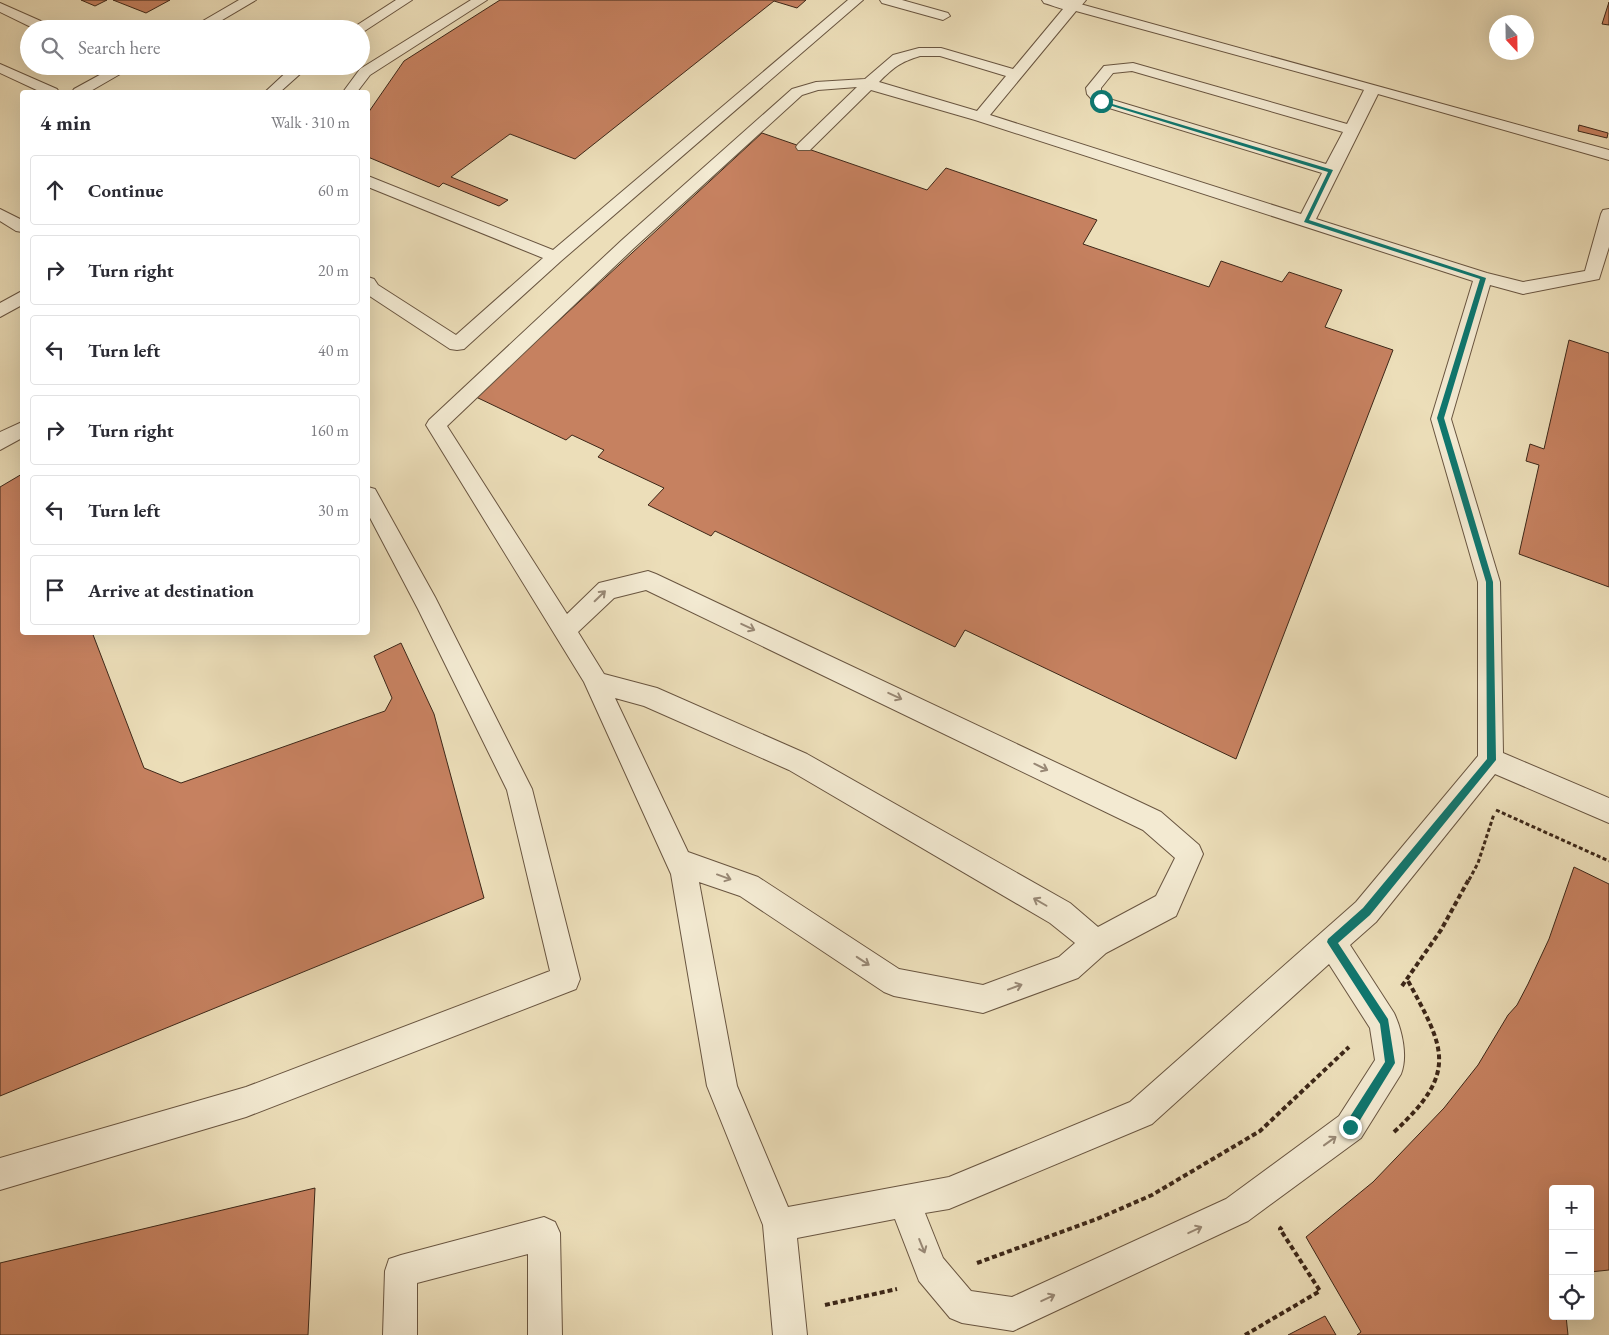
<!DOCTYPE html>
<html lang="en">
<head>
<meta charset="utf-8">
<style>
  body { margin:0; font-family:"EB Garamond",serif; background:#f2f2f3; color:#2b2b33 }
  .controls { position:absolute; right:15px; bottom:15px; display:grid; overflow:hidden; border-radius:5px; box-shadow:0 5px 20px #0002 }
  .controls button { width:45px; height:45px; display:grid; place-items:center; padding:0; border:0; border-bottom:1px solid #e1e1e2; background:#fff; color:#2b2b33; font:25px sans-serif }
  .compass { position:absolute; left:1489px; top:15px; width:45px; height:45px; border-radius:50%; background:#fff; box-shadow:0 5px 20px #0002; rotate:158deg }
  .stop { position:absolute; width:15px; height:15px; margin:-11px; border:4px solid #0f766e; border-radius:50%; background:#fff }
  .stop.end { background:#0f766e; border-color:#fff; box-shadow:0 1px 5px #0008 }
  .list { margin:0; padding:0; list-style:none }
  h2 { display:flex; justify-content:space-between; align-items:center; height:65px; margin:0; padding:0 20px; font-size:21px }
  h2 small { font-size:16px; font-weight:400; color:#7c7c81 }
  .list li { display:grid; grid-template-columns:32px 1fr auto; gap:15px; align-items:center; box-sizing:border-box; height:70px; margin:0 10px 10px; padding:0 10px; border:1px solid #e1e1e2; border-radius:5px }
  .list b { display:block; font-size:19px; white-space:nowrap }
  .list em { font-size:16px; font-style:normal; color:#7c7c81 }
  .icon { flex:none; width:28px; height:28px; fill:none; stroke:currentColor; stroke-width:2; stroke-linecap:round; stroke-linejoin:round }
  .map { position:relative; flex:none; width:1609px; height:1335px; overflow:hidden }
  .search { position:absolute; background:#fff; box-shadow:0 5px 20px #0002; left:20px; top:20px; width:350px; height:55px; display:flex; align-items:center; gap:12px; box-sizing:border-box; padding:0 18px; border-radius:28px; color:#7c7c81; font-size:19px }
  .panel { position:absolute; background:#fff; box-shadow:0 5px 20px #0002; left:20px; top:90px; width:350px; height:545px; border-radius:5px }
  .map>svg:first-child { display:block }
  .building { fill:#c68160; stroke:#3d2718 }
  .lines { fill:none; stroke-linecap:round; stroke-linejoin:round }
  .lane-casing { stroke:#695540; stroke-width:2 }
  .street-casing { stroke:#695540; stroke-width:2 }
  .path-far1 { stroke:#3d2718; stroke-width:3; stroke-dasharray:4 2.5; stroke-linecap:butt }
  .path { stroke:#3d2718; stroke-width:4; stroke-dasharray:5 3; stroke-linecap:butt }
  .lane { fill:#f3ead2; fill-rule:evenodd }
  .street { fill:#f3ead2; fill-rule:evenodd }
  .oneway { stroke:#988875 }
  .route { fill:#0f766e }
</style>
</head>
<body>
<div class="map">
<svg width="1609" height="1335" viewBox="0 0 1609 1335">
  <rect width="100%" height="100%" fill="#ecdeb9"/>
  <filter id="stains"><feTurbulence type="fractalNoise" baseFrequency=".004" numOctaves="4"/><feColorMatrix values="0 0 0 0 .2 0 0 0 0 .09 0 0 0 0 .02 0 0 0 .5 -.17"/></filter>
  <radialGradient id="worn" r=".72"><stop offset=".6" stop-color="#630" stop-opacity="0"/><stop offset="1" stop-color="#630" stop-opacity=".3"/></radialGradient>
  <path class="building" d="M81,0H107L95,6Z
    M113,0H170L146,13Z
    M500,0H806L797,8L774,1L575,159L510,134L451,177L508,200L499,206L443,183L439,187L368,157V113L404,61Z
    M1609,2V25L1602,24Z
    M1579,125L1608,133L1607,138L1578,131Z
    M762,133L927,190L946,168L1097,220L1083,244L1209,287L1221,261L1282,282L1289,272L1342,290L1325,327L1393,350L1236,759L965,630L955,647L715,531L711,536L648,505L664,488L598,457L604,450L572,435L566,440L476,397Z
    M1569,340L1609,353V587L1519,554L1539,465L1526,461L1530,444L1544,449Z
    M22,474V632H92L144,768L181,783L385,711L392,698L374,656L401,643L434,714L484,898L0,1096V487Z
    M1574,867L1609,884V1270L1590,1272V1189H1553V1316H1566L1568,1335H1357L1361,1332L1306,1237L1373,1182L1444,1108L1478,1065L1508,1015L1517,1005L1528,984L1549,939Z
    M315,1188L308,1335H0V1263Z
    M1325,1316L1336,1335H1288Z"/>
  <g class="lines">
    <defs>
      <path id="lane" d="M239,0H256L207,29H189Z
        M396,0H412L363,32H361V29H351Z
        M471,0H487L370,75L357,92H343L360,69Z
        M848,0H863L561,261L464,349L457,350L450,349L368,295V277L374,279L378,285L456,335L543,258L368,187V176L553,250Z
        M880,0H902L948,13L950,16L943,20L882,3Z
        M1073,2L1609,150V160L1378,94L1316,219L1487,273L1523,282L1585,271L1601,214L1603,210L1609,209V247L1599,279L1523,294L1490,285L1451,419L1500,582L1503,753L1609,798V823L1495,774L1376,922L1350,945L1394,1013C1402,1030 1408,1056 1401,1074L1361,1138L1248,1221L1013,1331L962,1323L950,1318L919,1281L895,1219L797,1238L807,1335H773L763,1225L707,1086L671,874L584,682L426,425L429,420L622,240L792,89L816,82L865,79L893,55L919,48H941L1013,69L1068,3ZM1076,11L1364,90L1347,124L1133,63L1104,66L1086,88L1087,94L1096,104L1322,173L1301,214L990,115ZM920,56H940L1006,76L977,111L879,82C893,68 900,62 920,56ZM1132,71L1343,132L1326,164L1106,98L1101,93V88L1113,73ZM857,87L798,144L796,147L798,150H810L871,90L975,120L1473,281L1431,419L1478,582V756L1356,902L1130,1102L949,1177L788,1207L737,1086L699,882L740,896L884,992L894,996L983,1013L1078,978L1106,953L1176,916L1203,854L1199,845L1161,812L656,574L648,571L599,583L567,614L447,426L634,248L802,95L818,90ZM646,590L1143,830L1175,858L1156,896L1098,927L1070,903L807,754L657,688L604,674L578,632L614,598ZM615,698L644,706L789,770L1050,923L1075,943L1059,957L983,985L899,969L758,877L688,852ZM1329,964L1370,1028L1375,1060L1339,1116L1226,1199L1012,1297L971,1291L943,1258L925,1213L949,1209L1152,1124Z
        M0,3L52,26L54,29H35L0,12Z
        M0,64L57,89L59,92H41L0,73Z
        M116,66H134L89,92H72L74,89Z
        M293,66H309L280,92H265Z
        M0,209L22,220V232L16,231L0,221Z
        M22,291V305L0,317V303Z
        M22,422V438L0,450V432Z
        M368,487L375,489L435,597L532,789L580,979L576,989L246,1117L0,1190V1158L246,1087L550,971L507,790L418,609L368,514Z
        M544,1217L555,1222L560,1233L562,1335H528V1254L417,1283V1335H383L385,1271L389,1259L401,1255Z"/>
      <path id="street" d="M1042,0H1086C1074,17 1062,8 1044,3Z"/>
    </defs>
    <use href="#lane" class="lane-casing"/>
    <use href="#street" class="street-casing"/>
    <path class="path-far1" d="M1496,810L1609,861
      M1469,880L1478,863L1494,814"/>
    <path class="path" d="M1402,986L1441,930L1469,879
      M1394,1132C1459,1072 1445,1049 1407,979
      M977,1263L1097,1219L1152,1195L1260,1131L1349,1047
      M825,1305L897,1289
      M1245,1335L1320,1291L1280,1229L1282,1227"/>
    <use href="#lane" class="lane"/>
    <use href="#street" class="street"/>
  </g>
  <defs><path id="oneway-shaft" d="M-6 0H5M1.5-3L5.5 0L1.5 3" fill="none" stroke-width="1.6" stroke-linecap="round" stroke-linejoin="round" transform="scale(1.25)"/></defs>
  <g class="oneway">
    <use href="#oneway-shaft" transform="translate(600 596) rotate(-44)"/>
    <use href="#oneway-shaft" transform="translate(748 627) rotate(25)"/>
    <use href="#oneway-shaft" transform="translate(895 696) rotate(25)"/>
    <use href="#oneway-shaft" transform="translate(1041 767) rotate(26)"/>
    <use href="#oneway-shaft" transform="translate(724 877) rotate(20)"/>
    <use href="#oneway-shaft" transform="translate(1040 902) rotate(-150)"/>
    <use href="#oneway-shaft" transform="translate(863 961) rotate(33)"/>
    <use href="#oneway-shaft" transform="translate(1015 987) rotate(-20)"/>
    <use href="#oneway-shaft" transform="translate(1330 1141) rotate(-36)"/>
    <use href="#oneway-shaft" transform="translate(1195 1230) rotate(-25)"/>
    <use href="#oneway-shaft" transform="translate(922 1246) rotate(68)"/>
    <use href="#oneway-shaft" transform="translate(1048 1298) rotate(-25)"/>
  </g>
  <path class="route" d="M1099,100L1333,170L1309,220L1486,278L1444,418L1493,582L1496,760L1370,915L1338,943L1388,1019L1395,1063L1354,1130L1350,1132L1346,1130L1345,1127L1346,1123L1385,1062L1380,1024L1327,942L1328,939L1363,908L1487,759L1486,582L1437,418L1480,279L1304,222L1328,172L1099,102Z"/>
  <rect width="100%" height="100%" filter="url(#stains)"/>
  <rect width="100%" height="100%" fill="url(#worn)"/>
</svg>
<div class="controls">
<button>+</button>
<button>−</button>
<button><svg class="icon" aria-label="locate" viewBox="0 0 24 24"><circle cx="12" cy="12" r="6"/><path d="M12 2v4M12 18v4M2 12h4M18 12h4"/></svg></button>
</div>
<svg class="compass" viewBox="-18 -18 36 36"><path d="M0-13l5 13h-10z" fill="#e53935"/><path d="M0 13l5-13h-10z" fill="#7c7c81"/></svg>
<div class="stop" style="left:1101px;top:101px"></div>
<div class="stop end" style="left:1350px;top:1127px"></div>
<div class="search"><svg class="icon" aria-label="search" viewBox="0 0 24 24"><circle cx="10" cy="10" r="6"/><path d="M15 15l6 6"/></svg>Search here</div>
<section class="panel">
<h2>4 min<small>Walk · 310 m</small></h2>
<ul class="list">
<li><svg class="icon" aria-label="ahead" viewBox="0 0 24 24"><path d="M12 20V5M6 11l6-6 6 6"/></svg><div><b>Continue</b></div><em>60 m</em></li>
<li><svg class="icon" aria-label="right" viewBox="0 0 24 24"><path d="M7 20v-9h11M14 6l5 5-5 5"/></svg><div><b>Turn right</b></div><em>20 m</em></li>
<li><svg class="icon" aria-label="left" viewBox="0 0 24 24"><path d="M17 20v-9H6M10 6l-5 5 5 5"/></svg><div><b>Turn left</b></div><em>40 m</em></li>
<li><svg class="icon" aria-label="right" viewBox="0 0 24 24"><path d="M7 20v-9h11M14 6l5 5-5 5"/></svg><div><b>Turn right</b></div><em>160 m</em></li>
<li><svg class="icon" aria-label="left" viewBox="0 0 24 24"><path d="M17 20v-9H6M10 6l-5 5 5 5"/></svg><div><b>Turn left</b></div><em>30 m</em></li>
<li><svg class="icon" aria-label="arrive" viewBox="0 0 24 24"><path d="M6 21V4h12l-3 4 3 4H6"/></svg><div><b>Arrive at destination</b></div></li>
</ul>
</section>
</div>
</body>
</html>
